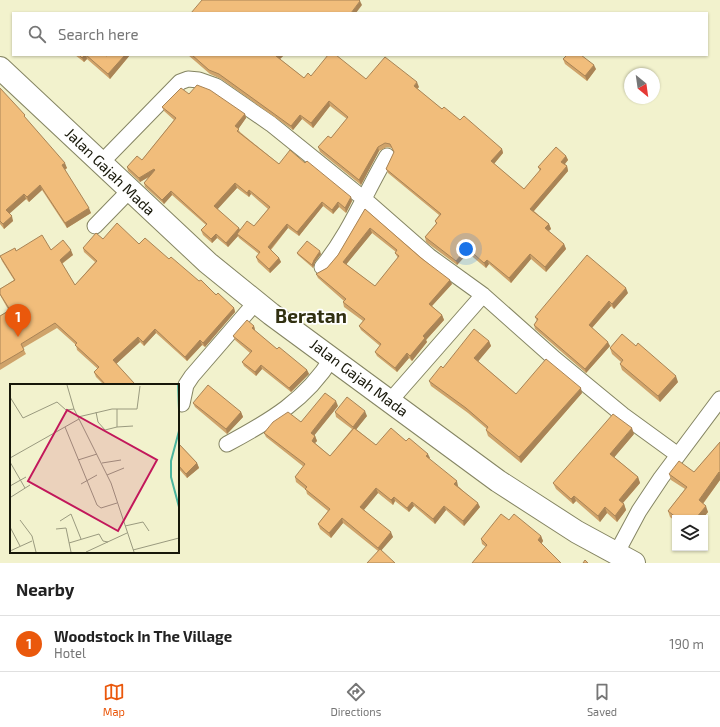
<!DOCTYPE html>
<html lang="en">
<head>
<meta charset="utf-8">
<style>
  body { margin:0; font-family:"Exo 2",sans-serif; background:#f2f2f2; color:#222 }
  .controls { position:absolute; right:12px; bottom:12px; display:grid; overflow:hidden; border-radius:0px; box-shadow:0 1px 3px #0004 }
  .controls button { width:36px; height:36px; display:grid; place-items:center; padding:0; border:0; border-bottom:1px solid #e0e0e0; background:#fff; color:#222; font:20px sans-serif }
  .compass { position:absolute; left:624px; top:68px; width:36px; height:36px; border-radius:50%; background:#fff; box-shadow:0 1px 3px #0004; rotate:151deg }
  .you { position:absolute; left:466px; top:249px; width:14px; height:14px; margin:-10px; border:3px solid #fff; border-radius:50%; background:#1a73e8; box-shadow:0 0 0 6px #1a73e833 }
  .badge { display:grid; place-items:center; width:26px; height:26px; border-radius:50%; background:#ea580c; color:#fff; font-size:13px; font-weight:700 }
  .pin { position:absolute; translate:-50% -33px; filter:drop-shadow(0 1px 2px #0008) }
  .pin::after { content:''; position:absolute; top:21px; width:14px; height:12px; background:inherit; clip-path:polygon(0 0,100% 0,50% 100%) }
  .list { margin:0; padding:0; list-style:none }
  h2 { display:flex; justify-content:space-between; align-items:center; height:52px; margin:0; padding:0 16px; font-size:17px }
  h2 small { font-size:13px; font-weight:400; color:#767676 }
  .list li { display:grid; grid-template-columns:26px 1fr auto; gap:12px; align-items:center; box-sizing:border-box; height:56px; padding:0 16px; border-top:1px solid #e0e0e0 }
  .list b { display:block; font-size:15px; white-space:nowrap }
  .list p { margin:0; font-size:13px; white-space:nowrap; color:#767676 }
  .list em { font-size:13px; font-style:normal; color:#767676 }
  .icon { flex:none; width:22px; height:22px; fill:none; stroke:currentColor; stroke-width:2; stroke-linecap:round; stroke-linejoin:round }
  .map { position:relative; flex:none; width:720px; height:563px; overflow:hidden }
  .search { position:absolute; background:#fff; box-shadow:0 1px 3px #0004; left:12px; right:12px; top:12px; height:44px; display:flex; align-items:center; gap:10px; box-sizing:border-box; padding:0 14px; border-radius:0px; color:#767676; font-size:15px }
  .sheet { height:108px; background:#fff }
  nav { display:flex; justify-content:space-around; align-items:center; box-sizing:border-box; height:56px; border-top:1px solid #e0e0e0; background:#fff; font-size:11px; color:#767676 }
  nav a { display:grid; justify-items:center; gap:2px }
  nav .on { color:#ea580c }
  .map>svg:first-child { display:block }
  .lines { fill:none; stroke-linecap:round; stroke-linejoin:round }
  .street-casing { stroke:#858563; stroke-width:17 }
  .highway-casing { stroke:#858563; stroke-width:24 }
  .street { stroke:#fff; stroke-width:15 }
  .highway { stroke:#fff; stroke-width:22 }
  .wall { fill:#cfa36a; fill-rule:evenodd }
  .shaded-wall { fill:#a98456 }
  .building { fill:#f1bd7b; stroke:#a98456; fill-rule:evenodd }
  .labels { text-anchor:middle; stroke-width:3.5; stroke-linejoin:round; paint-order:stroke }
  .street-label { font-size:15px; fill:#171709; stroke:#fff }
  .district-label { font-size:19px; font-weight:bold; fill:#313011; stroke:#fff }
  .inset-river { fill:none; stroke:#4cb59e; stroke-width:2 }
  .inset-road { fill:none; stroke:#9a9a7f; stroke-width:1 }
  .view { fill:#c2185b; fill-opacity:0.15; stroke:#c2185b; stroke-width:2 }
  .inset-edge { fill:none; stroke:#171709; stroke-width:2 }
</style>
</head>
<body>
<div class="map">
<svg width="720" height="563" viewBox="0 0 720 563">
  <rect width="100%" height="100%" fill="#f2f2cd"/>
  <g class="lines">
    <defs>
      <path id="street" d="M100,164L180,82L188,79L199,80L216,86L271,124L364,199L429,256L483,295L555,359L623,415L678,455
        M95,226L129,191
        M322,267C350,233 365,193 387,156
        M390,401L483,295
        M182,404L186,385L192,376L256,302
        M227,444C270,421 306,400 332,358
        M616,554L639,511L661,478L720,399"/>
      <path id="highway" d="M0,68L208,263L271,314L498,481L577,532L634,563"/>
    </defs>
    <use href="#street" class="street-casing"/>
    <use href="#highway" class="highway-casing"/>
    <use href="#street" class="street"/>
    <use href="#highway" class="highway"/>
  </g>
  <path class="wall" d="M75,55H105L107,56L108,55H130L110,79L87,59L84,62Z
    M188,55H284L280,59L304,78L311,76L366,79L419,87L417,89L442,109L460,120L502,149L503,153L494,164L524,189L540,171L538,167L566,156L568,160L565,164L567,166L568,171L534,211L549,224L551,229L548,231L564,244L566,249L546,272L531,259L511,283L489,264L486,268L468,253L457,265L426,242L425,237L436,224L435,221L439,215L388,173L386,169L394,153L392,148L387,147L379,151L361,185L320,152L318,147L331,138L347,119L330,106L313,128L302,119L293,130L221,79L210,74Z
    M563,59L596,69L587,81L565,64Z
    M0,88L67,168L65,170L91,213L67,228L42,190L29,202L26,199L9,213L13,221L4,229L0,224Z
    M189,94L245,114L246,118L238,129L240,132L279,164L352,201L346,213L339,207L333,214L323,206L299,236L288,228L271,250L279,258L281,262L270,273L258,262L256,257L259,254L239,238L238,236L228,247L217,238L212,243L203,235L201,230L206,225L172,195L164,204L145,187L144,183L149,177L140,182L128,171L127,167L142,160L174,120L164,111L162,107ZM237,188L249,197L251,194L268,209L254,226L240,230L239,228L217,209Z
    M365,209L452,284L432,306L442,315L444,320L426,340L427,342L412,361L409,358L397,372L377,356L375,352L380,346L361,330L359,326L363,321L344,307L343,302L344,301L318,278L316,274L327,268L338,255ZM372,233L396,252L395,253L398,258L375,286L346,264Z
    M103,239L139,244L169,259L199,281L234,308L235,312L205,347L202,345L187,361L156,333L144,346L140,342L116,364L134,383L135,385H104L96,377L94,372L98,369L77,350L76,345L57,328L23,348L26,354L0,370V316L9,311L0,295V289L14,280L2,261L0,256L16,251L51,250L73,255L62,264L75,285L95,262L84,252L83,248Z
    M297,253L321,254L315,262L313,268L298,255Z
    M628,293L614,309L611,306L592,328L610,346L586,373L535,329L534,325L537,321L535,317Z
    M254,326L255,330V331L277,349L307,370L309,374L291,392L262,369L256,376L244,366L242,362L250,353L235,340L233,336Z
    M489,341L491,346L478,361L516,394L582,393L521,463L488,436L486,430L487,429L468,413L431,386L429,381L443,368Z
    M610,348L678,382L660,402L622,370L620,364L621,362L612,354Z
    M193,403L241,412L243,417L227,434L195,407Z
    M338,406L314,435L315,436L317,441L315,443L330,456L352,429L336,417L335,412L367,416L356,429L376,445L406,441L430,458L429,459L458,486L480,507L464,526L446,510L435,524L414,506L409,512L395,501L393,505L378,493L364,510L393,537L378,551L343,523L331,538L320,529L318,524L328,511L307,494L306,490L296,482L295,477L304,467L266,437L264,433L301,422Z
    M634,434L614,457L638,477L640,483L623,503L624,504L626,510L617,522L607,513L600,522L576,501L573,504L556,489L553,483Z
    M720,442V480L703,504L708,512L703,518H675V521L670,517L668,511L685,489L671,480L669,474L694,472Z
    M178,443L197,463L199,468L187,478L178,468Z
    M509,520L541,536L543,541L542,543L486,547L482,544L481,539Z"/>
  <path class="shaded-wall" d="M360,1L362,5L356,13H351Z
    M85,55H86L87,59L84,62L82,58Z
    M125,55H130L110,79L108,74Z
    M278,55H284L278,61L276,56Z
    M594,65L596,69L587,81L585,76Z
    M417,82L419,87L415,91L414,86Z
    M329,101L330,106L313,128L311,123Z
    M245,114L246,118L237,131L235,126Z
    M300,115L302,119L293,130L291,126Z
    M378,147L379,151L361,185L359,180Z
    M502,149L503,153L493,165L491,161Z
    M566,156L568,160L563,166L561,162Z
    M65,163L67,168L64,170L62,165Z
    M567,166L568,171L532,213L530,209Z
    M154,169L155,173L140,182L139,178Z
    M235,183L237,188L216,211L214,206Z
    M40,185L42,190L29,202L27,197Z
    M249,190L251,194L249,197L247,193Z
    M171,191L172,195L164,204L162,200Z
    M24,194L26,199L8,215L6,210Z
    M351,197L352,201L346,213L345,208Z
    M322,202L323,206L299,236L297,232Z
    M338,202L339,207L333,214L332,210Z
    M89,208L91,213L67,228L65,223Z
    M12,216L13,221L4,229L3,224Z
    M287,224L288,228L269,251L268,247Z
    M549,224L551,229L547,233L545,228Z
    M239,228L241,233L237,234L238,236L228,247L226,243Z
    M370,228L372,233L345,266L343,262Z
    M216,234L217,238L212,243L211,239Z
    M564,244L566,249L546,272L545,267Z
    M467,248L468,253L457,265L456,261Z
    M71,250L73,255L61,264L60,260Z
    M320,251L321,254L315,262L313,268L312,265L314,260Z
    M530,254L531,259L511,283L509,278Z
    M279,258L281,262L270,273L269,269Z
    M487,260L489,264L486,268L484,263Z
    M450,280L452,284L430,308L429,304Z
    M626,288L628,293L614,309L612,304Z
    M609,301L611,306L590,330L589,325Z
    M234,308L235,312L205,347L203,343Z
    M442,315L444,320L426,340L427,342L412,361L410,356L423,336Z
    M254,326L255,330L253,333L252,328Z
    M155,329L156,333L144,346L143,342Z
    M138,337L140,342L115,365L113,360Z
    M200,340L202,345L187,361L185,357Z
    M489,341L491,346L476,364L474,358Z
    M608,342L610,346L586,373L585,369Z
    M407,353L409,358L397,372L395,368Z
    M261,365L262,369L256,376L255,372Z
    M307,370L309,374L291,392L289,388Z
    M676,376L678,382L660,402L658,396Z
    M581,388L582,393L521,463L519,457Z
    M336,401L338,406L313,437L311,433Z
    M365,411L367,416L355,431L353,427Z
    M241,412L243,417L227,434L226,429Z
    M632,428L634,434L612,460L610,454Z
    M315,436L317,441L313,445L312,441Z
    M428,454L430,458L427,461L426,456Z
    M197,463L199,468L187,478L186,474Z
    M719,472L720,474V480L701,506L699,500Z
    M638,477L640,483L621,505L619,500Z
    M457,481L458,486L456,488L454,484Z
    M376,488L378,493L362,512L360,507Z
    M574,496L576,501L573,504L571,499Z
    M394,497L395,501L393,505L391,500Z
    M412,502L414,506L409,512L407,508Z
    M478,503L480,507L464,526L463,521Z
    M624,504L626,510L617,522L615,516Z
    M444,506L446,510L435,524L433,519Z
    M706,506L708,512L703,518H696Z
    M605,507L607,513L600,522L598,516Z
    M342,518L343,523L331,538L329,533Z
    M391,532L393,537L380,552L378,548Z
    M541,536L543,541L540,545L538,540Z"/>
  <path class="building" d="M202,0H359L360,1L351,13H191Z
    M79,55H85L82,58Z
    M86,55H105L107,56L108,55H125L108,74Z
    M192,55H278L276,56L304,78L308,73L311,76L328,55H336L366,79L385,57L417,82L414,86L442,109L444,107L460,120L464,116L502,149L491,161L524,189L541,169L538,167L556,147L566,156L561,162L567,166L530,209L549,224L545,228L564,244L545,267L530,254L509,278L487,260L484,263L467,248L456,261L425,237L437,223L435,221L441,214L386,169L394,152L390,144L385,143L378,147L359,180L318,147L328,136L331,138L348,117L329,101L311,123L300,115L291,126L219,74L209,70Z
    M567,55H581L594,65L585,76L563,59Z
    M197,85L210,90L245,114L235,126L239,129L237,131L279,164L290,150L305,163L307,161L351,197L345,208L338,202L332,210L322,202L297,232L287,224L268,247L279,258L269,269L256,257L260,252L237,234L247,221L254,226L270,207L249,190L247,193L235,183L214,206L239,228L226,243L216,234L211,239L201,230L207,224L171,191L162,200L144,183L155,170L154,169L139,178L127,167L137,156L142,160L176,118L162,107L181,88L189,94Z
    M0,88L25,115L24,116L65,163L62,165L89,208L65,223L40,185L27,197L24,194L6,210L12,216L3,224L0,221Z
    M365,209L421,258L450,280L429,304L442,315L423,336L425,338L410,356L407,353L395,368L375,352L381,344L359,326L365,319L343,302L346,299L316,274L327,268L338,255ZM370,228L397,250L395,253L399,256L375,286L343,262Z
    M117,223L139,244L145,238L169,259L171,257L199,281L201,280L216,295L218,293L234,308L203,343L200,340L185,357L155,329L143,342L138,337L113,360L134,383L132,385H106L94,372L99,367L75,345L77,343L55,323L21,344L24,350L0,364V316L10,310L0,294V289L15,280L0,256L15,248L16,251L42,235L51,250L63,240L71,250L60,260L75,285L97,261L83,248L96,233L103,239Z
    M307,241L320,251L314,260L312,265L297,253Z
    M587,255L626,288L612,304L609,301L589,325L608,342L585,369L534,325L538,319L535,317Z
    M247,320L254,326L252,328L277,349L279,347L307,370L289,388L261,365L255,372L242,362L252,351L233,336Z
    M474,329L489,341L474,358L516,394L546,359L581,388L519,457L486,430L488,427L466,408L429,381L441,366L443,368Z
    M622,334L636,346L638,343L676,376L658,396L620,364L623,360L610,348Z
    M208,385L241,412L226,429L193,403Z
    M325,393L336,401L311,433L315,436L312,441L330,456L354,428L376,445L391,428L406,441L409,438L428,454L426,456L457,481L454,484L478,503L463,521L444,506L433,519L412,502L407,508L394,497L391,500L376,488L360,507L391,532L378,548L342,518L329,533L318,524L330,509L305,489L307,487L295,477L305,464L264,433L273,422L288,412L301,422Z
    M347,397L365,411L353,427L335,412Z
    M613,414L632,428L610,454L638,477L619,500L624,504L615,516L605,507L598,516L574,496L571,499L553,483Z
    M720,442V473L719,472L699,500L706,506L696,518H677L668,511L687,487L669,474L679,461L694,472Z
    M178,443L197,463L186,474L178,465Z
    M501,514L509,520L514,514L541,536L538,540L561,563H472L487,545L481,539Z
    M380,549L395,563H367Z
    M585,560L588,563H583Z"/>
  <g class="labels">
    <g class="street-label">
      <text transform="translate(110 172) rotate(44)" y="5">Jalan Gajah Mada</text>
      <text transform="translate(359 378) rotate(37)" y="5">Jalan Gajah Mada</text>
    </g>
    <g class="district-label">
      <text x="311" y="323">Beratan</text>
    </g>
  </g>
  <g transform="translate(10 384)">
    <rect width="169" height="169" fill="#f2f2cd"/>
    <path class="inset-river" d="M168,1L169,26M169,47L161,77V93L169,123"/>
    <path class="inset-road" d="M57,1L64,25L101,99L124,168M0,13L13,34L47,18L56,26L64,25M86,28L88,38L95,46L107,43V25M68,33L102,25H127L130,2M55,43L87,121L91,124L107,119M107,43L123,42M0,74L69,35M68,76L87,70M0,78L15,104M92,79L111,76M97,91L114,84M71,100L87,91M0,102L16,93M1,113L20,101M10,136L22,152L26,168M50,137L61,130L71,155M115,142L133,138L139,147M0,143L10,162M46,145L56,144L61,168M59,159L89,150L93,157L98,158M123,166L169,154M0,167L22,157M76,168L117,149"/>
    <path class="view" d="M57,26L147,76L108,147L18,97Z"/>
    <rect width="169" height="169" class="inset-edge"/>
  </g>
</svg>
<div class="controls">
<button><svg class="icon" aria-label="layers" viewBox="0 0 24 24"><path d="M12 4l9 5-9 5-9-5zM3 14l9 5 9-5"/></svg></button>
</div>
<svg class="compass" viewBox="-18 -18 36 36"><path d="M0-13l5 13h-10z" fill="#e53935"/><path d="M0 13l5-13h-10z" fill="#767676"/></svg>
<div class="you"></div>
<div class="pin badge" style="left:18px;top:337px">1</div>
<div class="search"><svg class="icon" aria-label="search" viewBox="0 0 24 24"><circle cx="10" cy="10" r="6"/><path d="M15 15l6 6"/></svg>Search here</div>
</div>
<section class="sheet">
<h2>Nearby<small></small></h2>
<ul class="list">
<li><span class="badge">1</span><div><b>Woodstock In The Village</b><p>Hotel</p></div><em>190 m</em></li>
</ul>
</section>
<nav>
<a class="on"><svg class="icon" aria-label="map" viewBox="0 0 24 24"><path d="M3 6l6-2 6 2 6-2v14l-6 2-6-2-6 2zM9 4v14M15 6v14"/></svg>Map</a>
<a><svg class="icon" aria-label="directions" viewBox="0 0 24 24"><path d="M12 3l9 9-9 9-9-9zM9 14v-3h6M13 9l2 2-2 2"/></svg>Directions</a>
<a><svg class="icon" aria-label="saved" viewBox="0 0 24 24"><path d="M7 4h10v16l-5-4-5 4z"/></svg>Saved</a>
</nav>
</body>
</html>
